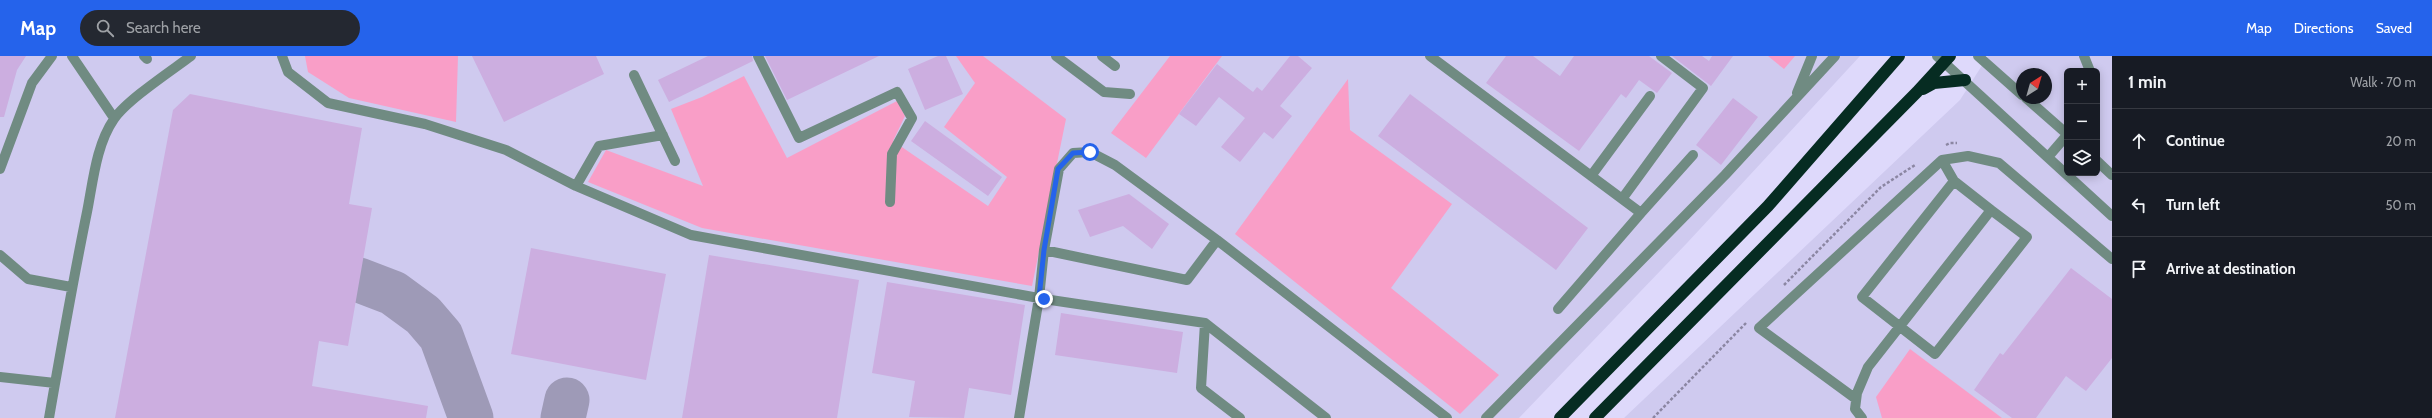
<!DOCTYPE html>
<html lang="en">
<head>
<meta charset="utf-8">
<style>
  body { margin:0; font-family:Cabin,sans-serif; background:#242831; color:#f1f3f6 }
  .controls { position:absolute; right:12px; top:12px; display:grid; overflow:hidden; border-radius:6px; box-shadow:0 2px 10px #0003 }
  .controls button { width:36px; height:36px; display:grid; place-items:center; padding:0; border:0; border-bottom:1px solid #363941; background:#171b24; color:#f1f3f6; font:20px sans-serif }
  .compass { position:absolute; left:2016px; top:12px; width:36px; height:36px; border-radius:50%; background:#171b24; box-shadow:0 2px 10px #0003; rotate:37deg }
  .stop { position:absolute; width:12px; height:12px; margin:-9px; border:3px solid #2563eb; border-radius:50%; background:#fff }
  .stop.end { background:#2563eb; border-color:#fff; box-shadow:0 1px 4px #0008 }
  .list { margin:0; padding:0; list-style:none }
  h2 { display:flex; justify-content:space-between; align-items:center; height:52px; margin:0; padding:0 16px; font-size:17px }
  h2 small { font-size:13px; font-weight:400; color:#9ea1a6 }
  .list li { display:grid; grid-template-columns:26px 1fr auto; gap:12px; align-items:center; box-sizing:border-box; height:64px; padding:0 16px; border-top:1px solid #363941 }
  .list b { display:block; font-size:15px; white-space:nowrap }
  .list em { font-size:13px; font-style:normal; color:#9ea1a6 }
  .icon { flex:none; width:22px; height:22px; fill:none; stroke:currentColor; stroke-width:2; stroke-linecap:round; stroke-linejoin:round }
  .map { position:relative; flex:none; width:2112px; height:362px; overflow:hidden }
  header { display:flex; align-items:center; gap:24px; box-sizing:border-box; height:56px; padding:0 20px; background:#2563eb; color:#fff }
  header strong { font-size:19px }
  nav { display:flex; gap:22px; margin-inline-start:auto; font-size:14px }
  .search { width:280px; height:36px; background:#242831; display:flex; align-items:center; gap:10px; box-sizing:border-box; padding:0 14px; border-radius:22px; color:#9ea1a6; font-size:15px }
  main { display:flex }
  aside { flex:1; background:#171b24 }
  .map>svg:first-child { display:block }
  .built { fill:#cfcaef; fill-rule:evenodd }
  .green { fill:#f99ec7 }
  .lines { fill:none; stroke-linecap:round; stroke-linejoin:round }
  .taxiway { stroke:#9e9ab7; stroke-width:45 }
  .building { fill:#ccaee0 }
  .path { stroke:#8b86a2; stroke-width:2.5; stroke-dasharray:3 2; stroke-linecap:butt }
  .minor { stroke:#708b82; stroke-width:10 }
  .highway { stroke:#062c22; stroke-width:12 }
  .route { stroke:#2563eb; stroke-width:5 }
</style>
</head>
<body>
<header>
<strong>Map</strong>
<div class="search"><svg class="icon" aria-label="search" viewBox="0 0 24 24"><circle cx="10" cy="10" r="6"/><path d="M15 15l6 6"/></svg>Search here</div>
<nav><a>Map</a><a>Directions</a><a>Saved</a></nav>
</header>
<main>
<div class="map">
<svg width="2112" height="362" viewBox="0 0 2112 362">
  <rect width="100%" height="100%" fill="#ded9fb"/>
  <path class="built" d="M0,0H1860L1687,187L1519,362H0Z
    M1988,0H2112V362H1624L1960,44ZM2067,15H2097V117H2067ZM2022,18H2046V42H2022Z"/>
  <path class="green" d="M305,0H458L456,66L349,42L308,16Z
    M956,0H983L1066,63L1032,230L702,172L588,126L606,94L703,130L671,53L702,41L744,20L787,102L897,45L905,60L893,85L988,150L1007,121L944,71L975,27Z
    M1170,0H1222L1146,102L1111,77Z
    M1768,0H1795L1784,13Z
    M1348,23L1350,74L1452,148L1391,232L1499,319L1460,358L1235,178Z
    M1910,293L2002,362H1882L1876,341Z"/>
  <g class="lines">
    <path class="taxiway" d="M359,224L393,237L423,259L441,280L471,362
      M563,362L567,344"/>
  </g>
  <path class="building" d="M0,0H26L17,14L4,61H0Z
    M472,0H596L604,18L504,66Z
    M708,0H752L753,5L669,46L658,24Z
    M765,0H879L787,44Z
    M938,0H946L963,38L925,54L908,13Z
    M1290,0H1298L1312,12L1280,50L1292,60L1273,83L1264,76L1240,106L1221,91L1245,62L1219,41L1196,70L1179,58L1217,8L1253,36L1257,31L1262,35Z
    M1506,0H1533L1560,20L1574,0H1649L1672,17L1657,37L1639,24L1626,42L1621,38L1579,95L1486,27Z
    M1672,0H1702L1709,5L1712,0H1733L1711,30Z
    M190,38L362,72L349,148L372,152L348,290L319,285L312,330L428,350L426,362H115L173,54Z
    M1410,38L1588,172L1556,214L1378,80Z
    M1733,42L1758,61L1721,109L1696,89Z
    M925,65L1002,121L988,140L911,85Z
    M1129,138L1169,168L1152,193L1123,170L1090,181L1078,154Z
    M531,192L666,218L646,324L511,298Z
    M709,199L859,224L837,362H682Z
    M2071,212L2112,243V302L2086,335L2066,320L2036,362H2012L1974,334L2000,297L2003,299Z
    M887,226L1025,249L1011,339L969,332L964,362L909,361L915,325L872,317Z
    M1061,257L1183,276L1177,317L1055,299Z"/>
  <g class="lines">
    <path class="path" d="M1946,89L1950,87H1957
      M1784,229L1881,131L1915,109
      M1653,362L1746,267"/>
    <path class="minor" d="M72,0L114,62
      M144,0L147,3
      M282,0L288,16L328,47L425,68L506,94L576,130L691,179L1044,243L1205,267L1326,362
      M758,0L799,82L897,36L912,62L892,98L890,146
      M1056,0L1104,36L1130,38
      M1102,0L1115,10
      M1430,0L1641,157L1693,99
      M1937,0L2112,160
      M1978,0L2022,39
      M2084,0L2090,15
      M634,19L675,105
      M1797,37L1812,0
      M2026,42L2067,78
      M2048,101L2067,79
      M1942,104L1968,100L1999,107L2112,203
      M2097,105L2112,119
      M0,113L32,27L52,0
      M1591,120L1650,40
      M1954,125L1991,154
      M576,130L599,90L663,79
      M1622,143L1703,32L1661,0
      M1044,194L1059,113L1073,97L1090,96L1115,109L1217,184L1447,362
      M0,199L28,223L71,231
      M1558,253L1641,157
      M1205,267L1201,332L1240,362
      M0,321L55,327
      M1856,343L1759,272L1942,104L1954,125L1862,241L1935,298L2027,181L1991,154L1868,311L1857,337L1855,353L1862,362
      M49,362C61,293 73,224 87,156C93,126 96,89 114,63C127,44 171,15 191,0
      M1019,362L1039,242L1044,194L1187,224L1217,184
      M1486,362L1725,119L1835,0"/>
    <path class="highway" d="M1923,33L1934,27L1965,24
      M1560,362L1768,150L1899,0
      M1595,362L1917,36L1950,0"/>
  </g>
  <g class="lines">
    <path class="route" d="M1044,243L1039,242L1044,194L1058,113L1073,97L1090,96"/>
  </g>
</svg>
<div class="controls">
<button>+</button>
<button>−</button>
<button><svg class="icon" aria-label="layers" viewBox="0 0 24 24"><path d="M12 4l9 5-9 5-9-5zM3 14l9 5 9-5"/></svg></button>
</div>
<svg class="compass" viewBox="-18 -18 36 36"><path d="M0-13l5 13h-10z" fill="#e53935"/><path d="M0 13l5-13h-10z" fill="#9ea1a6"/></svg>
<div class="stop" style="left:1090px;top:96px"></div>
<div class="stop end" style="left:1044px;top:243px"></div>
</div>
<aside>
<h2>1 min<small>Walk · 70 m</small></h2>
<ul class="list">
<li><svg class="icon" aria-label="ahead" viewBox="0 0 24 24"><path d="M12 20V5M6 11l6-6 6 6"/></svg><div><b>Continue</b></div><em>20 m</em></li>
<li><svg class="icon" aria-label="left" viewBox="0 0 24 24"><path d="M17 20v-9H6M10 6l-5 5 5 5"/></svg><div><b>Turn left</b></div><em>50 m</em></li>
<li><svg class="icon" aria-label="arrive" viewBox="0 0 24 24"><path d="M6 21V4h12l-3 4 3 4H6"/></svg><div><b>Arrive at destination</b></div></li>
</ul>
</aside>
</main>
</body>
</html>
